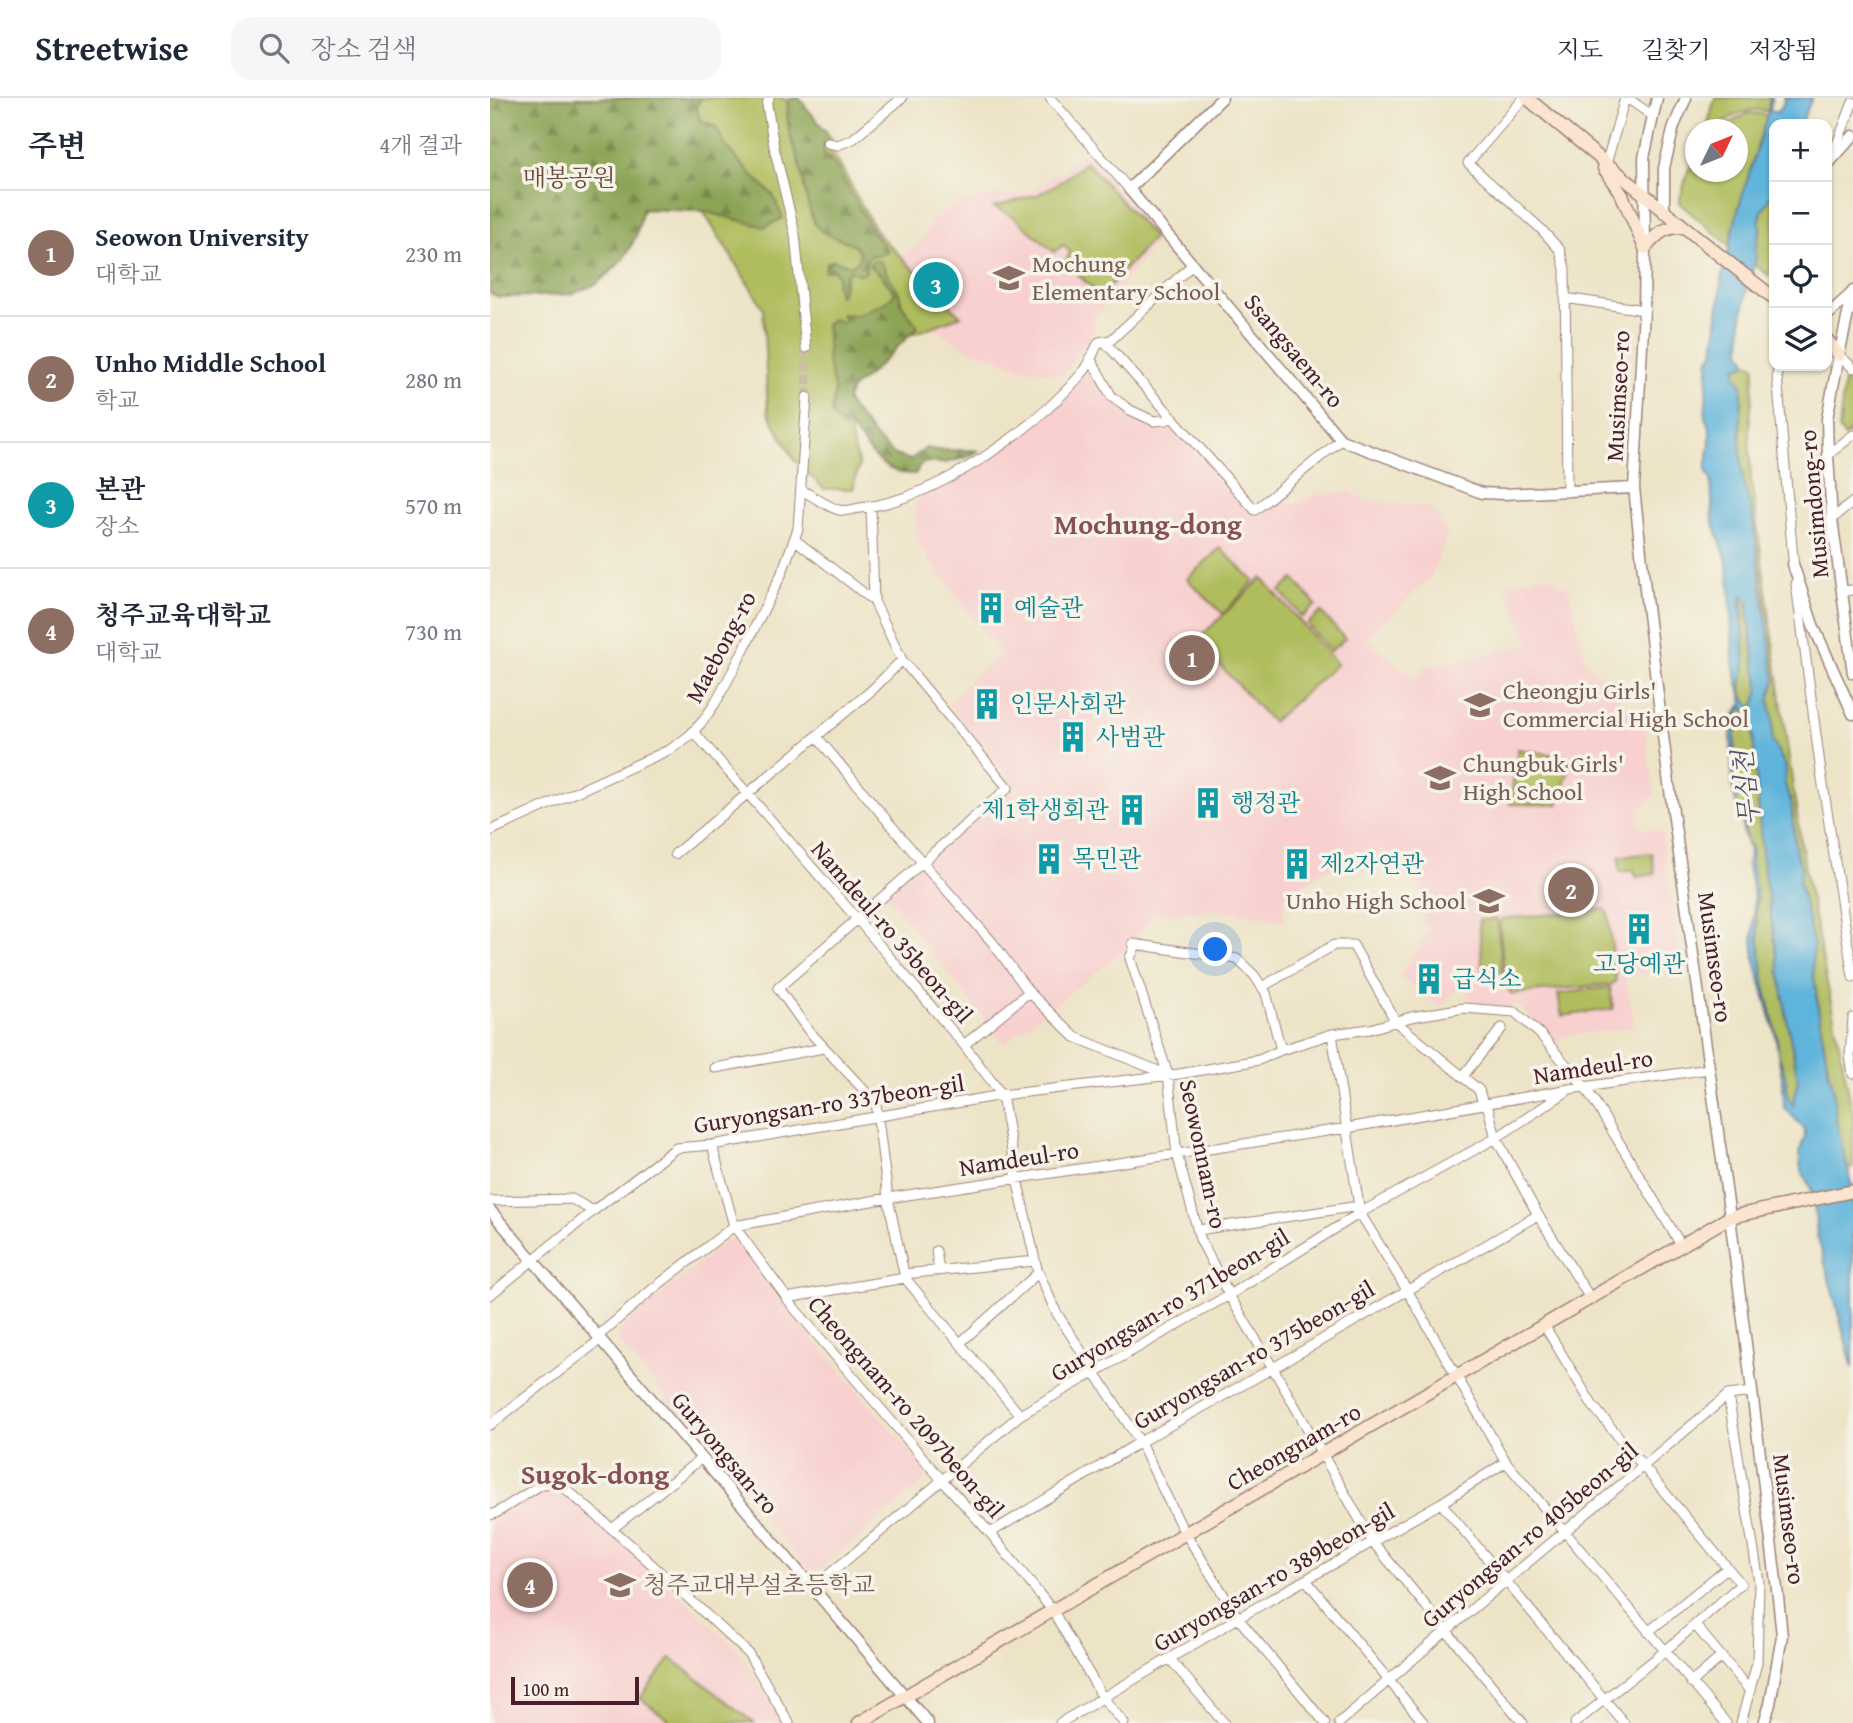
<!DOCTYPE html>
<html lang="ko">
<head>
<meta charset="utf-8">
<style>
  body { margin:0; font-family:"Gentium Book Plus","Noto Serif KR",serif; background:#f6f6f7; color:#1f2937 }
  .controls { position:absolute; right:21px; top:21px; display:grid; overflow:hidden; border-radius:14px; box-shadow:0 2px 5px #0004 }
  .controls button { width:63px; height:63px; display:grid; place-items:center; padding:0; border:0; border-bottom:2px solid #e0e1e3; background:#fff; color:#1f2937; font:35px sans-serif }
  .compass { position:absolute; left:1195px; top:21px; width:63px; height:63px; border-radius:50%; background:#fff; box-shadow:0 2px 5px #0004; rotate:47deg }
  .scale { position:absolute; left:21px; bottom:18px; width:128px; box-sizing:border-box; padding-left:7px; border:4px solid #4a1f2b; border-top:0; font-size:19px; line-height:24px; white-space:nowrap; color:#4a1f2b; -webkit-text-stroke:5px #f7f3e8; paint-order:stroke }
  .you { position:absolute; left:726px; top:852px; width:24px; height:24px; margin:-18px; border:5px solid #fff; border-radius:50%; background:#1a73e8; box-shadow:0 0 0 10px #1a73e833 }
  .badge { display:grid; place-items:center; width:46px; height:46px; border-radius:50%; background:#111827; color:#fff; font-size:23px; font-weight:700 }
  .pin { position:absolute; translate:-50% -50%; border:4px solid #fff; box-shadow:0 2px 7px #0006 }
  .list { margin:0; padding:0; list-style:none }
  h2 { display:flex; justify-content:space-between; align-items:center; height:91px; margin:0; padding:0 28px; font-size:30px }
  h2 small { font-size:23px; font-weight:400; color:#747a83 }
  .list li { display:grid; grid-template-columns:46px 1fr auto; gap:21px; align-items:center; box-sizing:border-box; height:126px; padding:0 28px; border-top:2px solid #e0e1e3 }
  .list b { display:block; font-size:26px; white-space:nowrap }
  .list p { margin:0; font-size:23px; white-space:nowrap; color:#747a83 }
  .list em { font-size:23px; font-style:normal; color:#747a83 }
  .icon { flex:none; width:38px; height:38px; fill:none; stroke:currentColor; stroke-width:2; stroke-linecap:round; stroke-linejoin:round }
  .map { position:relative; flex:none; width:1363px; height:1625px; overflow:hidden }
  header { display:flex; align-items:center; gap:42px; box-sizing:border-box; height:98px; padding:0 35px; background:#fff; border-bottom:2px solid #e0e1e3 }
  header strong { font-size:33px }
  nav { display:flex; gap:38px; margin-inline-start:auto; font-size:24px }
  .search { width:490px; height:63px; background:#f6f6f7; display:flex; align-items:center; gap:18px; box-sizing:border-box; padding:0 24px; border-radius:21px; color:#747a83; font-size:26px }
  main { display:flex }
  aside { flex:1; background:#fff }
  .map>svg:first-child { display:block }
  .built { fill:#f7d0cf }
  .green { fill:#b0bd5f; stroke:#7d6e45; stroke-width:2 }
  .forest { fill:url(#forest-firs); stroke:#6b6240; stroke-width:2 }
  .water { fill:#5fb4db; stroke:#546a83; stroke-width:2; fill-rule:evenodd }
  .lines { fill:none; stroke-linecap:round; stroke-linejoin:round }
  .minor-tunnel { stroke:#ccbda8; stroke-width:9; stroke-dasharray:9 4.5; stroke-linecap:butt }
  .minor-casing { stroke:#9c8279; stroke-width:11 }
  .tertiary-casing { stroke:#9c8279; stroke-width:13 }
  .secondary-casing { stroke:#9c8279; stroke-width:15 }
  .minor { stroke:#fff; stroke-width:9 }
  .tertiary { stroke:#fff; stroke-width:10 }
  .secondary { stroke:#fce5d0; stroke-width:12 }
  .labels { text-anchor:middle; stroke-width:7; stroke-linejoin:round; paint-order:stroke }
  .park-label { font-size:24px; fill:#694e3b; stroke:#f7f3e8 }
  .education-label { font-size:24px; fill:#785e54; stroke:#f7f3e8; text-anchor:start }
  .street-label { font-size:24px; fill:#4a1f2b; stroke:#f7f3e8 }
  .culture-label { font-size:24px; fill:#0d838f; stroke:#f7f3e8; text-anchor:start }
  .water-label { font-size:26px; font-style:italic; fill:#515369; stroke:#f7f3e8 }
  .quarter-label { font-size:28px; font-weight:bold; fill:#875052; stroke:#f7f3e8 }
</style>
</head>
<body>
<header>
<strong>Streetwise</strong>
<div class="search"><svg class="icon" aria-label="search" viewBox="0 0 24 24"><circle cx="10" cy="10" r="6"/><path d="M15 15l6 6"/></svg>장소 검색</div>
<nav><a>지도</a><a>길찾기</a><a>저장됨</a></nav>
</header>
<main>
<aside>
<h2>주변<small>4개 결과</small></h2>
<ul class="list">
<li><span class="badge" style="background:#8d6e63">1</span><div><b>Seowon University</b><p>대학교</p></div><em>230 m</em></li>
<li><span class="badge" style="background:#8d6e63">2</span><div><b>Unho Middle School</b><p>학교</p></div><em>280 m</em></li>
<li><span class="badge" style="background:#0f9aa8">3</span><div><b>본관</b><p>장소</p></div><em>570 m</em></li>
<li><span class="badge" style="background:#8d6e63">4</span><div><b>청주교육대학교</b><p>대학교</p></div><em>730 m</em></li>
</ul>
</aside>
<div class="map">
<svg width="1363" height="1625" viewBox="0 0 1363 1625">
  <defs>
    <pattern id="forest-firs" width="22" height="20" patternUnits="userSpaceOnUse" patternTransform="scale(1.75)"><rect width="22" height="20" fill="#8ca456"/><path d="M5 1l3.5 6h-7zM16 11l3.5 6h-7z" fill="#748547"/></pattern>
  </defs>
  <rect width="100%" height="100%" fill="#f7f3e8"/>
  <filter id="ink" filterUnits="userSpaceOnUse"><feTurbulence type="fractalNoise" baseFrequency=".0143" numOctaves="2"/><feDisplacementMap in="SourceGraphic" scale="14" xChannelSelector="R" yChannelSelector="G"/><feConvolveMatrix kernelMatrix="1 2 1 2 8 2 1 2 1" color-interpolation-filters="sRGB"/></filter>
  <filter id="wash" filterUnits="userSpaceOnUse"><feTurbulence type="fractalNoise" baseFrequency=".00686" numOctaves="4" result="noise"/><feDisplacementMap in="SourceGraphic" scale="28" xChannelSelector="R" yChannelSelector="G"/><feGaussianBlur stdDeviation="1.57" result="paint"/><feColorMatrix in="noise" values="0 0 0 0 0 0 0 0 0 0 0 0 0 0 0 0 0 1.4 0 .05"/><feComposite in="paint" operator="in"/></filter>
  <g filter="url(#wash)">
    <rect width="100%" height="100%" fill="#ede4c7"/>
    <path class="built" d="M595,55L669,140L604,220L605,232L573,277L531,270L478,251L435,226L408,160L425,150L436,137L442,124L455,113L468,105L488,100L524,96L543,91L570,75Z
      M600,271L608,278L616,291L653,321L692,336L768,420L787,405H808L828,395L844,396L858,393L877,403L940,409L958,436L941,479L876,541L925,580L935,569L993,558L1040,545L1015,486L1056,477L1078,490L1097,566L1108,575L1141,613L1142,627L1156,632L1158,660L1166,695L1149,711L1148,721L1150,728L1153,731L1171,732L1191,868L1136,879L1145,929L1072,938L1065,948L1027,905L1019,910L982,906L975,891L962,895L950,910L910,878L941,828L934,827L929,768L922,767L836,771L794,801V822L726,812L666,816L641,843L643,846L514,946L395,794L524,693L530,701L533,698L457,605L510,554L427,445L425,407L432,397L482,371Z
      M238,1141H246L300,1215L435,1370L436,1382L329,1472L319,1473L128,1242V1233Z
      M56,1391H72L124,1435L250,1555L292,1625H0V1421Z"/>
    <path class="green" d="M0,0H293L345,58L387,135L471,218L411,240L357,293L361,340L369,367L363,391H334L305,363L278,314L273,210L213,113L153,111C150,120 149,129 146,137C142,149 134,160 126,169C92,204 54,197 9,199L0,195Z
      M1225,0H1280L1278,14C1257,6 1238,22 1220,31L1216,32Z
      M1258,15L1271,16L1277,18L1248,112L1240,148L1189,105L1198,73L1205,60L1206,74H1248V32L1229,31Z
      M596,64L664,139L611,198L575,165L580,154L573,147L564,154L524,119L504,109L547,97L574,82Z
      M1284,93V154L1279,178L1264,166L1266,147L1271,128L1269,126L1272,113Z
      M1255,265L1265,267L1259,333L1261,382L1304,697L1316,778L1363,1017V1070L1357,1071L1346,1022L1343,988L1339,975L1331,930L1322,864L1324,849L1309,782V776L1312,771L1306,757L1301,703L1298,697L1295,686L1296,669L1282,642L1283,621L1279,602L1285,583L1262,416L1253,383L1250,344L1252,287L1246,278V269L1255,267Z
      M1361,275L1363,277V331L1355,339L1349,332L1355,276Z
      M730,450L764,483L733,516L697,481Z
      M772,480L847,566L782,624L707,542Z
      M804,481L826,507L812,519L790,493Z
      M1252,497H1255L1257,503L1265,569C1271,580 1269,600 1263,611L1252,597L1251,589L1255,565Z
      M831,514L855,541L840,553L817,526Z
      M1253,608L1258,617L1263,638L1273,767L1298,928L1308,981L1303,1008L1298,999L1295,977L1288,955L1287,939L1274,884L1265,811L1267,801L1261,765L1262,753L1256,740L1253,718L1247,706L1243,680L1246,618Z
      M1028,651L1076,659L1081,665L1068,707L1020,706Z
      M1162,755L1165,776L1146,779L1144,772L1130,774L1129,759Z
      M1115,811L1118,815L1126,882L1123,886L1021,896L1016,888L1009,825L1012,821Z
      M1007,821L1012,874L993,876L989,822Z
      M1120,889L1123,911L1072,918L1068,896Z
      M181,1560L264,1625H177L179,1622L150,1600Z"/>
    <path class="forest" d="M0,0H212L206,7L210,22L226,29L236,49L259,74L283,97L293,120L275,129L213,113L153,111L146,138L134,160L107,186L81,196L9,199L0,195Z
      M299,0H309L342,41L335,44L333,48L334,55L344,65L384,136L398,153L395,155H392L389,158C378,155 375,163 376,174C369,178 366,176 360,172L356,176L352,196L349,198L346,184L348,179L343,171L335,173L336,165L344,162L361,168L368,163L370,155C361,139 342,143 329,131C318,121 313,80 309,64C306,53 301,43 299,33C297,23 297,10 299,0Z
      M382,163H390L409,195L412,207L428,229L378,278L362,290L356,303L385,339L405,357L420,362L436,350C454,355 469,350 488,353L478,359L455,365L436,364L430,368L425,376C392,378 378,351 360,328L354,331L341,316L345,293L337,262L338,252L336,226L344,221L353,225L355,222L351,216L367,217L394,205L405,195L390,176L379,168Z"/>
    <path class="water" d="M1280,0H1282L1280,11L1282,14H1287L1293,7L1294,0H1322L1311,26H1284V93L1272,113L1269,125L1271,128L1266,147V160L1256,195L1252,219L1251,254L1256,261L1255,267L1246,269V278L1252,287L1250,344L1253,383L1262,416L1285,583L1279,602L1283,621L1282,642L1296,669L1295,686L1298,697L1301,703L1306,756L1312,771L1309,776L1311,778L1309,782L1324,849L1322,864L1331,930L1339,975L1343,988L1346,1022L1363,1092V1270L1327,1136L1323,1095L1311,1071L1309,1055L1315,1038L1314,1030L1294,1009L1293,987L1285,935L1265,863L1263,838L1264,800L1257,764L1260,753L1253,735L1252,722L1247,710L1242,687L1241,635L1245,616L1253,605L1243,565L1240,487L1236,460L1223,423L1221,381L1216,372L1220,345V329L1215,320L1219,260L1224,255L1232,179L1248,112L1278,14ZM1253,497L1257,503L1265,569C1271,580 1269,600 1263,611L1252,597L1251,589L1255,565L1251,500ZM1253,609L1258,617L1263,638L1273,767L1298,928L1308,981L1303,1007L1298,999L1295,977L1288,955L1287,939L1274,884L1265,811L1267,801L1261,765L1262,753L1256,740L1253,718L1247,706L1243,680L1246,618Z"/>
  </g>
  <g filter="url(#ink)">
    <g class="lines">
      <path class="minor-tunnel" d="M316,250L317,299"/>
      <defs>
        <path id="minor" d="M279,0L277,7L284,49L305,136L316,250
          M560,0L639,91
          M1034,0L978,65L1051,131L1070,152L1075,170L1077,394
          M1137,0L1163,18
          M338,45L348,47L363,41L412,0
          M1116,66L1135,0
          M1337,72L1363,4
          M1075,200L1154,212
          M614,243L765,412L851,342
          M1349,257L1363,270
          M600,260L622,299L640,312L664,323L676,322L683,319
          M1289,268L1287,277L1304,472
          M1338,357L1363,337
          M312,392C322,398 338,409 349,412C355,414 364,411 370,410C448,401 545,331 594,273C601,265 603,253 609,244L621,242L703,166
          M381,409L384,503L412,562L518,690L288,890L318,932L386,1005L398,1100L415,1180L530,1317
          M1342,421L1363,404
          M304,441L384,503
          M1306,486L1331,674L1363,879
          M1352,493L1363,492
          M203,633L368,822L474,947L512,997L527,1081L547,1171L566,1214L650,1344L691,1428L748,1520L835,1625
          M326,638L432,764L503,845L539,894L585,939L676,976
          M0,733L181,651L199,638L213,623L226,604L247,565L291,477L308,431L317,299
          M185,756L382,592L412,562
          M772,889L844,847H863L906,924L989,992L993,1006
          M1363,920L1360,958L1363,976
          M842,936L870,1115L917,1192L1016,1364L1236,1625
          M474,947L539,894
          M791,952L776,895L764,877L747,861L643,846L646,847L640,860L678,977L687,1056L710,1141L739,1197L783,1270L882,1443L1033,1625
          M225,970L334,950
          M973,978L1012,930
          M997,1006L1006,1040L1048,1117L1100,1200
          M222,1047L244,1128L305,1211L452,1382L500,1435L563,1513L613,1600L634,1625
          M0,1103L82,1101L103,1113
          M708,1132L869,1108
          M446,1153L449,1173
          M414,1176L545,1163
          M0,1197L103,1113L186,1050L222,1047L512,997L689,976L769,962L791,952L842,936L880,931L921,919L974,910L1025,914L1050,936L1095,989L1106,1006L1191,1147
          M296,1200L415,1180
          M1054,1227L1103,1308L1251,1486
          M108,1238L164,1190L244,1128L398,1100L857,1030L1080,991L1219,971
          M470,1245L548,1175
          M1238,1297L1269,1484L1267,1565L1251,1625
          M0,1327L111,1241
          M951,1405L1134,1625
          M0,1417L6,1415L52,1386L69,1385L144,1450L258,1555L299,1625
          M122,1431L212,1360
          M500,1435L650,1344L783,1270L1048,1117
          M816,1482L934,1625
          M323,1490L530,1317L739,1197L870,1115L1006,1040L1076,994
          M1205,1527L1260,1593
          M1158,1534L1237,1470
          M680,1561L734,1625
          M1201,1585L1231,1559
          M570,1625L748,1520L951,1405L1016,1364
          M849,1625L956,1533L1238,1297L1262,1294
          M1085,1625L1174,1554L1251,1486"/>
        <path id="tertiary" d="M732,0L639,91L851,342L992,395L1014,396L1144,390
          M1167,0L1154,60L1155,150L1154,212L1144,390L1156,500L1178,678L1240,1119L1288,1499L1292,1538L1280,1606L1274,1625
          M1339,65L1363,38
          M1174,115V70L1184,28L1196,0
          M1363,193L1349,257L1337,321L1338,357L1342,421L1363,575
          M1337,216L1340,215L1363,194
          M1303,466L1323,527L1363,616
          M0,1112L438,1625"/>
        <path id="secondary" d="M1037,0C1119,68 1200,135 1284,200
          M1114,70L1132,97L1155,150C1167,136 1175,128 1193,129
          M1337,242L1349,257
          M369,1625L1240,1119L1363,1093"/>
      </defs>
      <use href="#minor" class="minor-casing"/>
      <use href="#tertiary" class="tertiary-casing"/>
      <use href="#secondary" class="secondary-casing"/>
      <use href="#minor" class="minor"/>
      <use href="#tertiary" class="tertiary"/>
      <use href="#secondary" class="secondary"/>
    </g>
  </g>
  <defs>
    <symbol id="school-bare" viewBox="-9 -9 18 18"><path d="M0-5L7-2L0 1L-7-2ZM-4 1L0 2.5L4 1V4Q0 6-4 4Z" fill="#8d6e63" stroke="#f7f3e8" stroke-width="2.5" paint-order="stroke"/></symbol>
    <symbol id="building-bare" viewBox="-9 -9 18 18"><path d="M-4-6H4V6H1V3H-1V6H-4ZM-2.5-4.3h1.7v1.8h-1.7ZM.8-4.3h1.7v1.8H.8ZM-2.5-1h1.7V.8h-1.7ZM.8-1h1.7V.8H.8Z" fill="#0f9aa8" stroke="#f7f3e8" stroke-width="2.5" paint-order="stroke"/></symbol>
  </defs>
  <g fill-rule="evenodd">
    <use href="#school-bare" x="497" y="158" width="44" height="44"/>
    <use href="#building-bare" x="479" y="488" width="44" height="44"/>
    <use href="#building-bare" x="475" y="584" width="44" height="44"/>
    <use href="#school-bare" x="968" y="585" width="44" height="44"/>
    <use href="#building-bare" x="561" y="617" width="44" height="44"/>
    <use href="#school-bare" x="928" y="658" width="44" height="44"/>
    <use href="#building-bare" x="696" y="683" width="44" height="44"/>
    <use href="#building-bare" x="620" y="690" width="44" height="44"/>
    <use href="#building-bare" x="537" y="739" width="44" height="44"/>
    <use href="#building-bare" x="785" y="744" width="44" height="44"/>
    <use href="#school-bare" x="977" y="781" width="44" height="44"/>
    <use href="#building-bare" x="1127" y="809" width="44" height="44"/>
    <use href="#building-bare" x="917" y="859" width="44" height="44"/>
    <use href="#school-bare" x="108" y="1465" width="44" height="44"/>
  </g>
  <g class="labels">
    <g class="park-label">
      <text x="79" y="88">매봉공원</text>
    </g>
    <g class="education-label">
      <text x="542" y="174">Mochung<tspan x="542" dy="28">Elementary School</tspan></text>
      <text x="1013" y="601">Cheongju Girls'<tspan x="1013" dy="28">Commercial High School</tspan></text>
      <text x="973" y="674">Chungbuk Girls'<tspan x="973" dy="28">High School</tspan></text>
      <text x="976" y="811" text-anchor="end">Unho High School</text>
      <text x="153" y="1495">청주교대부설초등학교</text>
    </g>
    <g class="street-label">
      <text transform="translate(804 253) rotate(50)" y="8">Ssangsaem-ro</text>
      <text transform="translate(1128 298) rotate(-87)" y="8">Musimseo-ro</text>
      <text transform="translate(1324 406) rotate(-95)" y="8">Musimdong-ro</text>
      <text transform="translate(231 549) rotate(-62)" y="8">Maebong-ro</text>
      <text transform="translate(402 834) rotate(49)" y="8">Namdeul-ro 35beon-gil</text>
      <text transform="translate(1225 859) rotate(82)" y="8">Musimseo-ro</text>
      <text transform="translate(1103 969) rotate(-9)" y="8">Namdeul-ro</text>
      <text transform="translate(339 1006) rotate(-9)" y="8">Guryongsan-ro 337beon-gil</text>
      <text transform="translate(713 1056) rotate(78)" y="8">Seowonnam-ro</text>
      <text transform="translate(529 1061) rotate(-9)" y="8">Namdeul-ro</text>
      <text transform="translate(680 1207) rotate(-31)" y="8">Guryongsan-ro 371beon-gil</text>
      <text transform="translate(764 1257) rotate(-30)" y="8">Guryongsan-ro 375beon-gil</text>
      <text transform="translate(416 1309) rotate(49)" y="8">Cheongnam-ro 2097beon-gil</text>
      <text transform="translate(804 1349) rotate(-30)" y="8">Cheongnam-ro</text>
      <text transform="translate(235 1355) rotate(50)" y="8">Guryongsan-ro</text>
      <text transform="translate(1299 1421) rotate(83)" y="8">Musimseo-ro</text>
      <text transform="translate(1040 1437) rotate(-40)" y="8">Guryongsan-ro 405beon-gil</text>
      <text transform="translate(784 1479) rotate(-30)" y="8">Guryongsan-ro 389beon-gil</text>
    </g>
    <g class="culture-label">
      <text x="524" y="518">예술관</text>
      <text x="520" y="614">인문사회관</text>
      <text x="606" y="647">사범관</text>
      <text x="741" y="713">행정관</text>
      <text x="619" y="720" text-anchor="end">제1학생회관</text>
      <text x="582" y="769">목민관</text>
      <text x="830" y="774">제2자연관</text>
      <text x="1149" y="874" text-anchor="middle">고당예관</text>
      <text x="962" y="889">급식소</text>
    </g>
    <g class="water-label">
      <text transform="translate(1256 690) rotate(-96)" y="9">무심천</text>
    </g>
    <g class="quarter-label">
      <text x="658" y="436">Mochung-dong</text>
      <text x="105" y="1386">Sugok-dong</text>
    </g>
  </g>
</svg>
<div class="controls">
<button>+</button>
<button>−</button>
<button><svg class="icon" aria-label="locate" viewBox="0 0 24 24"><circle cx="12" cy="12" r="6"/><path d="M12 2v4M12 18v4M2 12h4M18 12h4"/></svg></button>
<button><svg class="icon" aria-label="layers" viewBox="0 0 24 24"><path d="M12 4l9 5-9 5-9-5zM3 14l9 5 9-5"/></svg></button>
</div>
<svg class="compass" viewBox="-18 -18 36 36"><path d="M0-13l5 13h-10z" fill="#e53935"/><path d="M0 13l5-13h-10z" fill="#747a83"/></svg>
<div class="scale">100 m</div>
<div class="you"></div>
<div class="pin badge" style="left:702px;top:560px;background:#8d6e63">1</div>
<div class="pin badge" style="left:1081px;top:792px;background:#8d6e63">2</div>
<div class="pin badge" style="left:446px;top:187px;background:#0f9aa8">3</div>
<div class="pin badge" style="left:40px;top:1487px;background:#8d6e63">4</div>
</div>
</main>
</body>
</html>
